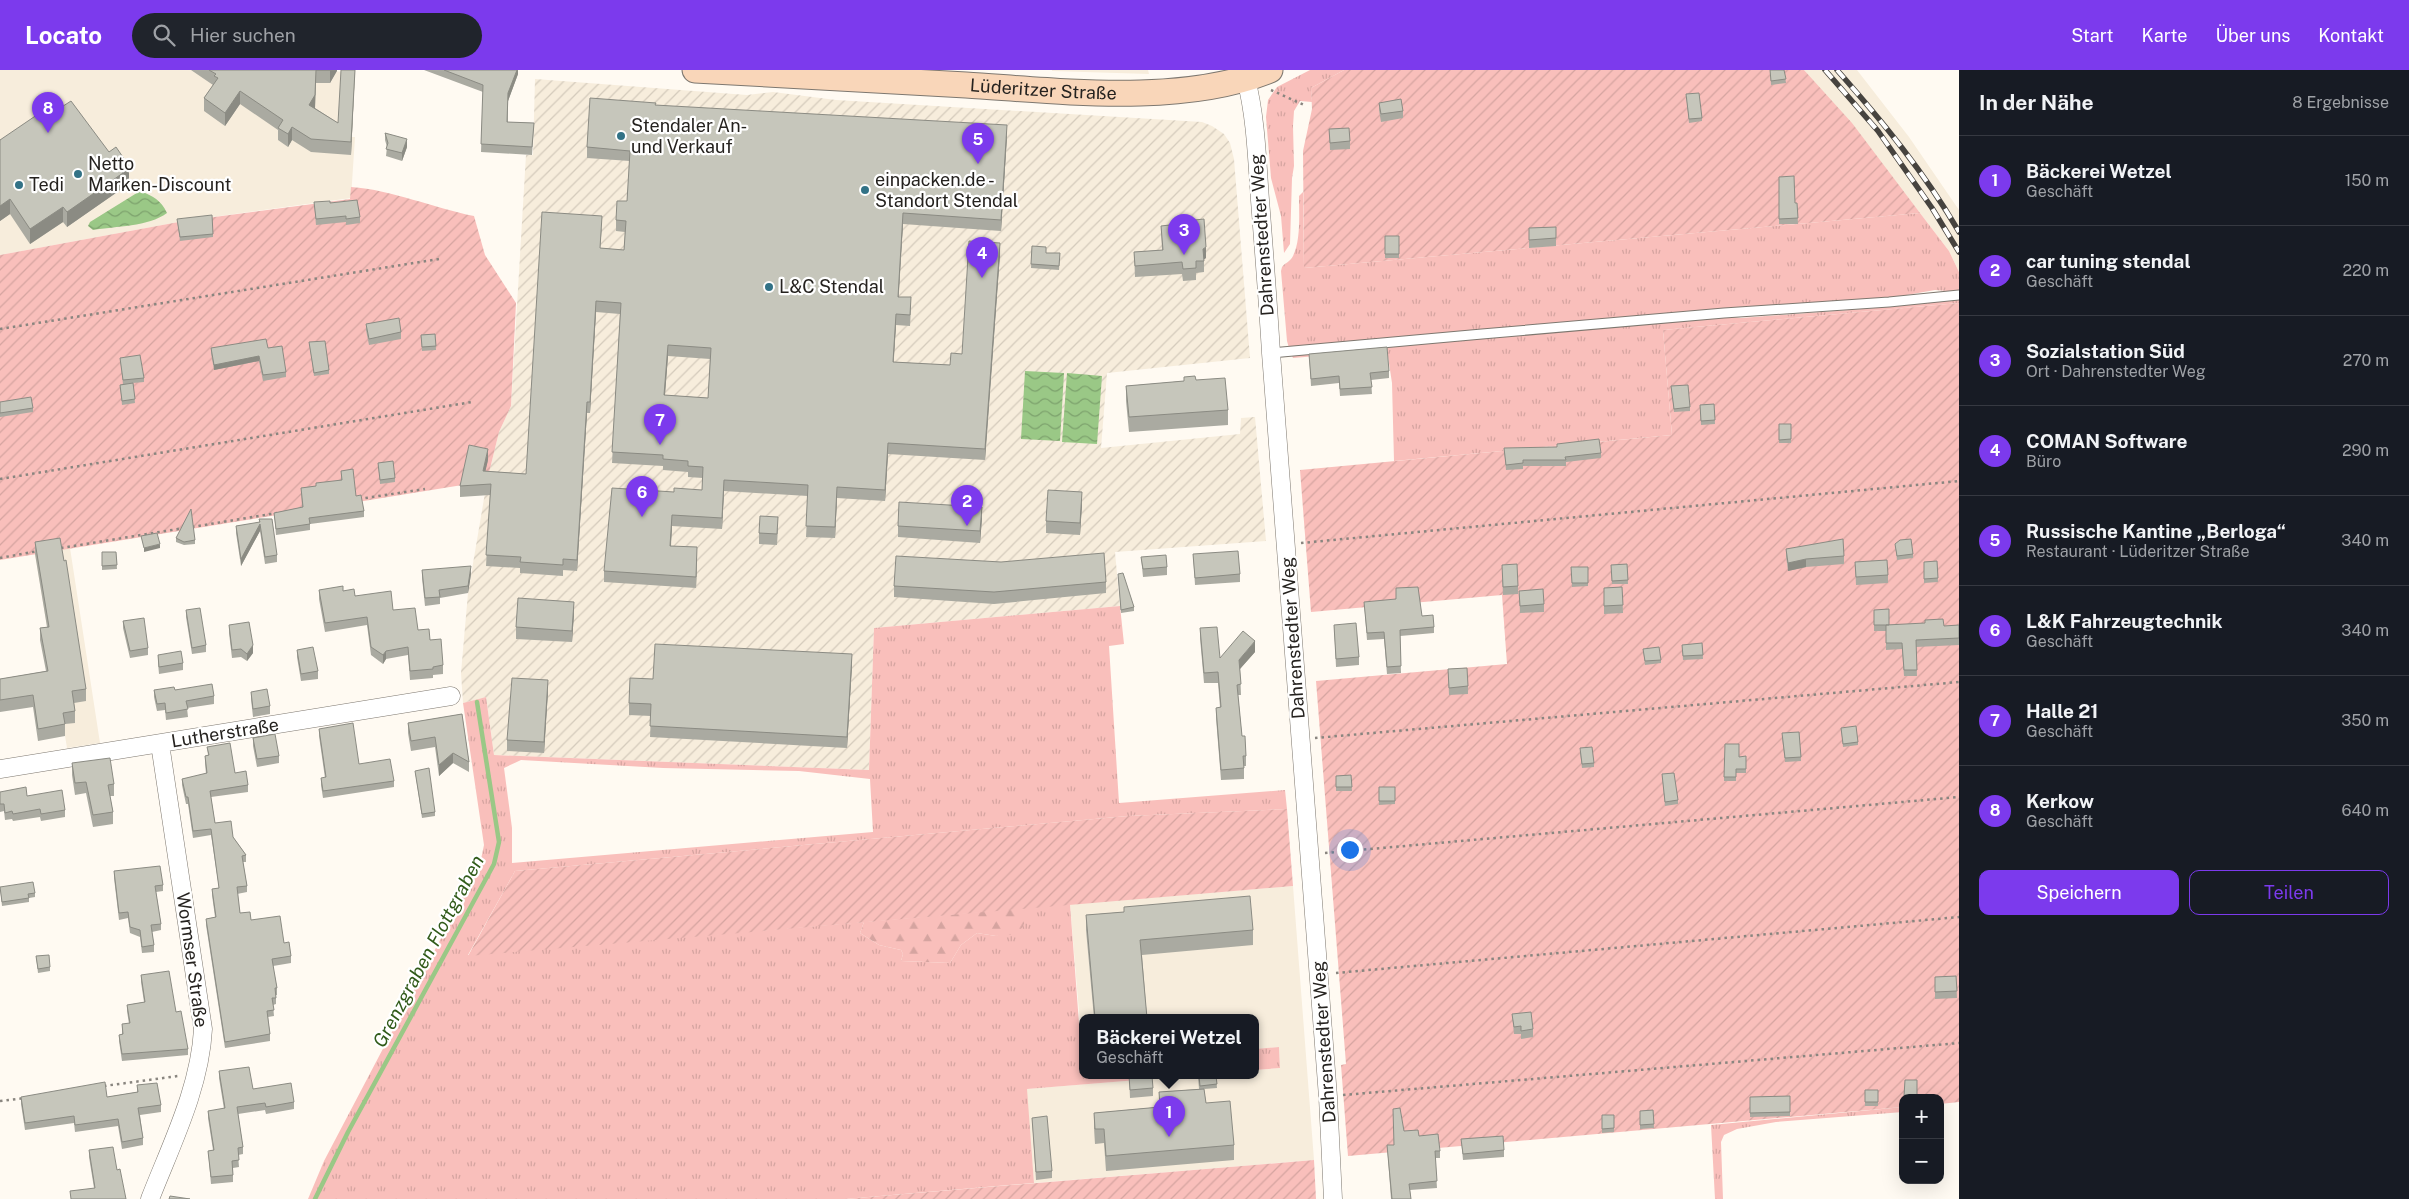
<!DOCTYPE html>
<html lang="de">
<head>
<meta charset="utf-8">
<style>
  body { margin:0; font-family:"Public Sans",sans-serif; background:#20242c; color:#f1f3f6 }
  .controls { position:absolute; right:15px; bottom:15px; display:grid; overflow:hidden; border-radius:10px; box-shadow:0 5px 20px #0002 }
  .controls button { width:45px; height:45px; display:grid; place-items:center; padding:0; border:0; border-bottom:1px solid #363941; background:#171b24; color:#f1f3f6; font:25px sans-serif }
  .you { position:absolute; left:1349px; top:779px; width:18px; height:18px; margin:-12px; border:4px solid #fff; border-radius:50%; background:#1a73e8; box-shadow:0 0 0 8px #1a73e833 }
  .badge { display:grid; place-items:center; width:32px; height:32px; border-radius:50%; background:#7c3aed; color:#fff; font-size:16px; font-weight:700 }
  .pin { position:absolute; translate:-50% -41px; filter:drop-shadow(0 1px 2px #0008) }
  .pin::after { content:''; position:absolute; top:26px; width:18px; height:15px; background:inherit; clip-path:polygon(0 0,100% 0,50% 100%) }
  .popup { position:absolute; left:1079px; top:944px; width:180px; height:65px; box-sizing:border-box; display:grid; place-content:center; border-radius:10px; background:#171b24; filter:drop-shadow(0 1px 4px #0005); font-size:16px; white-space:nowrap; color:#9ea1a6 }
  .popup b { font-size:19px; color:#f1f3f6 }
  .popup::after { content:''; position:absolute; left:50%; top:100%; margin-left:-10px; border:10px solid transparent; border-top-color:#171b24 }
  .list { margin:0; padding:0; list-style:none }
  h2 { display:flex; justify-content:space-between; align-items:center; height:65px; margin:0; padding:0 20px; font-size:21px }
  h2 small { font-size:16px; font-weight:400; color:#9ea1a6 }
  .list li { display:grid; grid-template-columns:32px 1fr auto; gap:15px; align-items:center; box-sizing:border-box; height:90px; padding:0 20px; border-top:1px solid #363941 }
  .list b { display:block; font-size:19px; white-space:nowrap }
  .list p { margin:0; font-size:16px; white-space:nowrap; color:#9ea1a6 }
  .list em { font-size:16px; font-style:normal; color:#9ea1a6 }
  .actions { display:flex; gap:10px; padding:15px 20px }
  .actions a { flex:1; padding:11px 0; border:1px solid #7c3aed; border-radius:10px; text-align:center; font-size:18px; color:#7c3aed }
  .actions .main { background:#7c3aed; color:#fff }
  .icon { flex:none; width:28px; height:28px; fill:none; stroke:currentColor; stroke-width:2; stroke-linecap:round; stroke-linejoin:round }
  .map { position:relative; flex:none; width:1959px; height:1129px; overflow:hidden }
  header { display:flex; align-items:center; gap:30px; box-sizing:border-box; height:70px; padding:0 25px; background:#7c3aed; color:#fff }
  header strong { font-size:24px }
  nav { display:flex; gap:28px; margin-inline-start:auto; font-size:18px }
  .search { width:350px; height:45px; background:#20242c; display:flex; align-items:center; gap:12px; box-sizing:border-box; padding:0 18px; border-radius:28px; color:#9ea1a6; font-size:19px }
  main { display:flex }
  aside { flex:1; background:#171b24 }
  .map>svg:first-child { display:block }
  .built { fill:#f7eddc }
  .industrial { fill:url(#industrial-furrows) }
  .grass { fill:url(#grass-tufts); fill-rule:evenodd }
  .forest { fill:url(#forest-firs) }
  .garden { fill:url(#garden-furrows) }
  .water { fill:url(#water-waves) }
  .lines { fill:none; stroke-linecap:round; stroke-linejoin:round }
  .stream { stroke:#9ac886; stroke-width:4.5 }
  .service-casing { stroke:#7d776f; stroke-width:11 }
  .minor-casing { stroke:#7d776f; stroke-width:19 }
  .secondary-casing { stroke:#7d776f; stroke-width:27 }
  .path { stroke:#89857f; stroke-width:2.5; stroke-dasharray:2.5 4; stroke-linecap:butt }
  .service { stroke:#fff; stroke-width:9 }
  .minor { stroke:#fff; stroke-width:18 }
  .secondary { stroke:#f9d6b9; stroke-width:25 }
  .rail-casing { stroke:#46433f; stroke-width:5.5 }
  .rail { stroke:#fff; stroke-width:4; stroke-dasharray:11; stroke-linecap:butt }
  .wall { fill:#aaaaa1; fill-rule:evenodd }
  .shaded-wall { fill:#8b8b83 }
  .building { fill:#c6c6bb; stroke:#8b8b83; fill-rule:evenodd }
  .poi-dot { fill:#327286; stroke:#fff; stroke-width:2 }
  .labels { text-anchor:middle; stroke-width:4.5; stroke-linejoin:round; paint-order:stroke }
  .street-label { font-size:18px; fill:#25221f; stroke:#fff }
  .poi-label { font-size:18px; fill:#25221f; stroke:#fff; text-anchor:start }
  .water-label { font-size:19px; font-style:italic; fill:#315b1a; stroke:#fff }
</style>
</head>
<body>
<header>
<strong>Locato</strong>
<div class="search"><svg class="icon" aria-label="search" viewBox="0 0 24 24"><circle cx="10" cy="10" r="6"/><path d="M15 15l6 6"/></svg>Hier suchen</div>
<nav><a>Start</a><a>Karte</a><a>Über uns</a><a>Kontakt</a></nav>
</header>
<main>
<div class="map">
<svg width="1959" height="1129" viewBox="0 0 1959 1129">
  <defs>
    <pattern id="industrial-furrows" width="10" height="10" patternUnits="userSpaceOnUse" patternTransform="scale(1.25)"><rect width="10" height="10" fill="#f7eddc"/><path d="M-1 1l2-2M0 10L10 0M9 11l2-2" fill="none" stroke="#d4cbbc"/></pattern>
    <pattern id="grass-tufts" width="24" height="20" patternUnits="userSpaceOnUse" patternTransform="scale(1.25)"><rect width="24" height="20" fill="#f9bfbb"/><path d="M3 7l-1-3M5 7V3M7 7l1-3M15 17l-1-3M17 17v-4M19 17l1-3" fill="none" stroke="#d5a4a0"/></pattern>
    <pattern id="forest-firs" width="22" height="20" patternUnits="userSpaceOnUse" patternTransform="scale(1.25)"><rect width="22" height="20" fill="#f9bfbb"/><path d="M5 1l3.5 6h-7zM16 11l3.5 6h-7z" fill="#d5a4a0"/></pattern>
    <pattern id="garden-furrows" width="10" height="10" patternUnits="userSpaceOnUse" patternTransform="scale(1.25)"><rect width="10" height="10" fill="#f9bfbb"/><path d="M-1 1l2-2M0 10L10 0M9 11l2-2" fill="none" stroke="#d5a4a0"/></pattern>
    <pattern id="water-waves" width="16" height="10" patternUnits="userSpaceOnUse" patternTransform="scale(1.25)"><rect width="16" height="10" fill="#9ac886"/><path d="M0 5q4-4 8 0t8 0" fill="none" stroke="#7da26d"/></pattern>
  </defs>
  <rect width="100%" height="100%" fill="#fffaf2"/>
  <path class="built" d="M0,0H322L355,3L352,67H355L351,128L184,151L0,185Z
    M1052,0H1148L1149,4L1052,1Z
    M1804,0H1857L1909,67L1959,140V202L1949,181L1920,143Z
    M70,478L100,673L67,678L35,484Z
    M1293,816L1314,1090L1034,1113L1026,1019L1187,1006H1255V1000L1280,998L1279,977L1255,979V948H1083V990L1070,834Z"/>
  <path class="industrial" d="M535,9L747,25L773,22L836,30L1202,52L1212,56L1224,64L1230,73L1234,89L1250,288L1107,303L1101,378L1240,364L1241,348L1255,347L1266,471L1115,482L1120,536L874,558L869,700L494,685L486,627L463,633L461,603L468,523L487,411L499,362L511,336L526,85H533Z"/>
  <path class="grass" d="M1310,0H1344L1311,18L1312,32L1300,31L1294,41L1293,56L1294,96L1292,108L1290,174L1284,183L1281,146L1271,108L1266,47L1268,30L1277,17Z
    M1303,122L1304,198L1920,143L1949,181L1959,202V222L1935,220L1884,229L1727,239L1289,278L1287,271L1281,201L1282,197C1286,192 1290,192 1293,186C1301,170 1299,144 1299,126Z
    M1954,228L1959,230V233L1663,260L1672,365L1394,391L1392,313L1387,280L1293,288L1292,286L1725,246L1741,248L1876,238Z
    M1120,536L1124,574L1109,576L1119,733L1285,720L1287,739L1128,746L515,801L468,885L864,852L860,863L879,875L901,880L903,884L901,891L950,893L961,875L977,863L996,866L1024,854V838L1070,834L1083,1006H1187L1027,1019L1034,1113L845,1129H308L324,1091L480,794L484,775L463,633L486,627L494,685L869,700L874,558ZM521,690L663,698L799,701L870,709L873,762L512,793V758L504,698Z
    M1279,977L1280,998L1255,1000V979Z
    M1903,1037V1042L1776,1052L1737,1059L1724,1065L1721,1072L1723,1129H1715L1711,1055Z"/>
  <path class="forest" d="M1024,838V854L1018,864L996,866L977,863L961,875L950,893L901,891L903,884L901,880L879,875L860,863L864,852Z"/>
  <path class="garden" d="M1344,0H1804L1852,53L1920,143L1304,198L1303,81L1312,39L1311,18Z
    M351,117C393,120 433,138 474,146L485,185L516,233L511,336L499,362L487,411L0,490V185L184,151L350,129Z
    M1959,233V1032L1940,1034V1028H1903V1037L1348,1086L1341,995L1346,994L1316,611L1507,594L1502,525L1311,542L1300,400L1672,365L1663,260Z
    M1287,739L1293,816L468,886L515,801L1128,746Z
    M1314,1090L1316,1129H845Z"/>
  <path class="water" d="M140,121C153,126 161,130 167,143C148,157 116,156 93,160L88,156L90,152Z
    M1025,301L1064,303L1060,371L1021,369Z
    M1067,303L1102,306L1097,374L1062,372Z"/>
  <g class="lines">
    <path class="stream" d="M315,1129L348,1062L494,794L499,772L477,632"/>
    <defs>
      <path id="service" d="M1271,283L1482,264L1724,243L1889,232L1959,225"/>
      <path id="minor" d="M1246,9C1256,48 1257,90 1260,130C1264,181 1268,232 1271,283L1328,1027L1333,1129
        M0,699L451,626
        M150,1129C171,1075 200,1018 203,959L160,674"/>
      <g id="secondary">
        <path id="s1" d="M695,0C785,5 876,10 966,15C1060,21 1182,36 1270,0"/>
      </g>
    </defs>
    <use href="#service" class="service-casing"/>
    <use href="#minor" class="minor-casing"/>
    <use href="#secondary" class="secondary-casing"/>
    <path class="path" d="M1271,20L1304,35
      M0,259L439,189
      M0,409L472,332
      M359,429L425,419
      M192,457L277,443
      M1301,473L1959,411
      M61,478L184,458
      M0,488L38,481
      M1315,668L1959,612
      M1325,783L1959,727
      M1336,903L1959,847
      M104,1016L178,1006
      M1343,1025L1959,973
      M0,1031L25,1028"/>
    <use href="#service" class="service"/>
    <use href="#minor" class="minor"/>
    <use href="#secondary" class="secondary"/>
    <defs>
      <path id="rail" d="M1825,0L1878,61L1932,138L1959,182
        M1837,0C1882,51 1925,103 1959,162"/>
    </defs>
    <use href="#rail" class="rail-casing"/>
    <use href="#rail" class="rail"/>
  </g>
  <path class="wall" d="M191,0H337L330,13H316L315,38L338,53L355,0L351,85L311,82L292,70L288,77L278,70V60L240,34L225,56L204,41V28L213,15Z
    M424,0H518V4L508,31V52L534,53L532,85L481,82L483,22Z
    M1770,0H1784L1786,13L1771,15Z
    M1686,24L1702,48V51L1689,53Z
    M1379,33L1403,41V48L1381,52L1379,40Z
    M656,35L1007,66L1001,161L903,154L898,227L911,238L910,256L896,255L893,292L950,295L962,284L1000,184L985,390L888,384L885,431L837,428L835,468L806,467L808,426L724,421L722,459L672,456L671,476L697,488L696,518L604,512V501L674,422L702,420L703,408L688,407V402L663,400V396L612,393L620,244L596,242L590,343H587L577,501L563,500V506L520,503V498L486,496L490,425L460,427V416L488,390L485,401L526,404L602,157L600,178L624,180L625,162L616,161V150L627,131L630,91L587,88V77ZM668,286L710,289L708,328L665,325Z
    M57,40L129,111L123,116V118L67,157L63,152L30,174L10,144L0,151V70Z
    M1329,59L1350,71V79L1330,80Z
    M385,63L407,77L402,91L386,86L387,77L385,70Z
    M1779,107L1795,133H1797L1798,154H1779Z
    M314,132L330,133L360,147V153L346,155V152L316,155Z
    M177,149L213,164V167L180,171Z
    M1161,156L1206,188L1204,189V202L1196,203V210L1183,211L1182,204L1135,207L1134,182L1162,180Z
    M1556,157V176L1529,178V158Z
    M1385,166H1399V188H1385Z
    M1032,176L1046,183H1060L1059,200L1031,198Z
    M366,254L401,262V269L369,275L366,260Z
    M435,264L436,280L422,281L421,265Z
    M309,272L329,300V304L314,306Z
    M211,278H268L286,302V307L263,311L259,291L214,300L211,283Z
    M1309,284L1389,301V308L1371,310L1372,324L1340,326L1339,313L1311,316Z
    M120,288L144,308V312L133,313L135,333L122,335L120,315L123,314Z
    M1196,310L1228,340V355L1129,362L1126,331V316Z
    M1671,316L1690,337V341L1674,342Z
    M0,332L33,338V342L0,347Z
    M1714,334L1715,354L1701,355L1700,335Z
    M1779,354H1791V373H1779Z
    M1504,378L1601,383V388L1566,392V396H1523V399L1506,400Z
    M378,393L395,408V412L380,414Z
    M341,401L364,441V447L310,454V460L276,465L274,443L302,437L301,418L316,416L341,410Z
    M1082,434L1080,465L1046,463V451Z
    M982,448L980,473L898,467V456Z
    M259,449L277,485V492L265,494L260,461L241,496L236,463V456L259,453Z
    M778,458L777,475L759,474V463Z
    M176,468L195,470V474L184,475L176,472Z
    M35,472L64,491L86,619V631L74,633L75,641V653L65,654V666L38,671L33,637L0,642V609L46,601L40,570V558L47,557L35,484Z
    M1895,474L1913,484V488L1897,490Z
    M1786,479L1844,486V494L1806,497L1788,501L1786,486Z
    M102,482H116L117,499L102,500Z
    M1193,484L1240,504V512L1195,515Z
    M1141,487L1167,497V505L1143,507Z
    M1937,491L1938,512L1924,513V492Z
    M1855,492L1888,505V513L1856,515Z
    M1627,494L1628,514H1612L1611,495Z
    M1571,497H1588V516L1572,517Z
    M422,500L471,504L468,523L440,528V534L425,536L422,508Z
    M1502,503L1518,516V524L1503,525Z
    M1118,504L1134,537V541L1121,543Z
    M1106,512V523L994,534L894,527V516Z
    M1622,517L1623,543L1604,544V518Z
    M319,520L343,521L393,540L430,570L443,595V604L433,605V608L410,610L408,585L386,589L383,594L371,585L367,555L325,562L319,529Z
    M1519,521L1544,534V542L1520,543Z
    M1364,532L1422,546L1434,557V563L1400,566L1401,603L1387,604L1384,569L1367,570Z
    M186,540L206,575V582L192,584L186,547Z
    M1874,540L1889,555L1944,556L1959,555V575L1916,577L1917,606H1904L1902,579L1886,580V561H1874Z
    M574,543L572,572L516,569V557Z
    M123,551L148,578V585L130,588L123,558Z
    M229,555L253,583L247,591L241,587L232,588L229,563Z
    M1334,555L1359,587V595L1336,597Z
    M1200,558L1220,588L1255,582L1240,599L1241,625H1238L1242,666L1246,686V696H1244V709L1221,710L1216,648V638L1220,637L1218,613H1204L1200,568Z
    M1702,573L1703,589L1683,590L1682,575Z
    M1643,579L1661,590V593L1645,595Z
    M297,580L318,601V609L301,611L297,587Z
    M158,585L183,593V600L159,604L158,593Z
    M852,595L847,678L650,667L651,646L629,645V633L653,609Z
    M1448,599L1468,616V624L1449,625Z
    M154,620H175L214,626V634L187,638L188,647L166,650L165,640L157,641L154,627Z
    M548,621L544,683L507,681V670Z
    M251,622L270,636V644L253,647L251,629Z
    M462,644L469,692V702L453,693L439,706L435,677L411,681L408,663V653Z
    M1841,658L1858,672V675L1843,677Z
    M319,659L359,694L394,711V717L323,728L321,715V708H325L319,666Z
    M1799,662L1801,691L1785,692L1782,667Z
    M253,668L279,686V693L257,697L253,676Z
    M207,677L235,703L248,715V722L211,727L215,753L233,767L246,785V792H243L247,816V822L237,824L240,843L251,850L284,873L291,886V893L273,896L277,918V925H276V934L273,935L274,946L268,947L270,964V971L225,978L206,855V849L215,847L212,825V819L219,818L211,765L193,768L188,734H186L182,715V709L206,704L205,693V686L208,685Z
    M1580,682L1594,693V697L1582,698Z
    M1746,686V703H1736V711H1724V707L1739,687Z
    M72,693L114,714V726H110L113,742V754L93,757L86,723L75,725L72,705Z
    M415,701L435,742V746L422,748Z
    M1662,704L1678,730V734L1665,736Z
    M1351,705L1352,721H1336V706Z
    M1379,717H1395V734L1379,735Z
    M0,722L27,726L65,740V747L41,751L40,747L13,751L12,749L5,750L4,741L0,742Z
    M114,801L163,815V821L156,822L161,854V860L152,862L154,875V882L142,883L140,867L130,863L128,848L119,850L114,808Z
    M0,817L35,823V827L29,828V832L2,836Z
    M1124,837L1253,860V875L1142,885L1147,948H1094L1086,860V845L1124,842Z
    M36,886L50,897V901L38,903Z
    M141,905L176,942L188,979V985L122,991L119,971V965L122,964V954H129L127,941V935L144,932L141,912Z
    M1956,906L1957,928L1935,929V907Z
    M1512,944L1533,959V967L1521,969V964H1514Z
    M219,1001L253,1019L294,1032V1039L266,1044L265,1040L238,1044L243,1077V1084L238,1085L239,1097L233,1098V1112L211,1114L208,1081L213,1080L208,1048V1041L224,1039L219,1008Z
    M1129,1006L1153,1018V1026L1130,1028Z
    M1198,1006H1216L1217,1018L1204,1019L1206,1033L1234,1075V1090L1106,1101L1104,1073L1095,1074L1094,1058V1043L1159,1037V1022L1199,1019Z
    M1905,1010H1917V1028H1904Z
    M137,1015L161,1035V1042L140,1045L143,1068V1075L122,1079L118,1056L75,1062L74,1053L25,1060L21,1034V1027H107L137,1022Z
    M1865,1020H1878V1036H1865Z
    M1790,1026V1046L1750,1047V1027Z
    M1653,1040L1654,1058L1640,1059V1041Z
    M1602,1045H1614V1062L1602,1063Z
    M1032,1048L1052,1101V1108L1036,1110Z
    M1404,1061L1419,1066L1440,1081V1088H1435L1437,1118L1410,1120L1411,1129H1391L1387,1075H1394Z
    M1461,1069L1504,1080V1087L1463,1090Z
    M89,1080L117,1100L94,1118L89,1087Z"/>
  <path class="shaded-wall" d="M316,0L315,38L309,48V35Z
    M330,0H337V1L330,13Z
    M355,0L351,85V72Z
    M517,0H518V4L508,31V23Z
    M240,21V34L225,56V43Z
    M1007,55V66L1001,161V150Z
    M292,57V70L288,77V64Z
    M407,69V77L402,91V83Z
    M129,96V111L123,116V118L67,157V142Z
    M10,129V144L0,151V136Z
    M63,137V152L30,174V159Z
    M903,143V154L898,238V227Z
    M1000,173V184L985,390V379Z
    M1206,177V188L1203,190V179Z
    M596,231V242L590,343V332Z
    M896,244V255L893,303V292Z
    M668,275V286L664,336V325Z
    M259,286V291L214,300V295Z
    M587,332V343L577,501V490Z
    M888,373V384L885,431V420Z
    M488,379V390L483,412V401Z
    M724,410V421L722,459V448Z
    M837,417V428L835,468V457Z
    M1082,422V434L1080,465V453Z
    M982,437V448L980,473V461Z
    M672,445V456L670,487V476Z
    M260,454V461L241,496V489Z
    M160,474V478L144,482V478Z
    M697,477V488L696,518V507Z
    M1806,489V497L1788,501V493Z
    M471,496V504L468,523V516Z
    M574,532V543L572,572V561Z
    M1255,571V582L1239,600V590Z
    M253,575V583L247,591V584Z
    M386,581V589L383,594V585Z
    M852,584V595L847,678V667Z
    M548,610V621L544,683V672Z
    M453,683V693L439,706V695Z"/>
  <path class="building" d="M209,0H330H316L315,25L309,35L338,53L341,0H355L351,72L311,69L292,57L288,64L278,58L283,50L240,21L225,43L204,28L218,8L214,6L216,4Z
    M444,0H517L508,23L507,52L534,53L532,77L481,74L483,15Z
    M1770,0H1784L1786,9L1771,11Z
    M1699,23L1702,48L1689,49L1686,24Z
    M590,28L656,33L655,35L1007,55L1001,150L903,143L898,227H911L910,245L896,244L893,292L950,295L951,283L962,284L969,171L1000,173L985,379L888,373L885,420L837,417L835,457L806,456L808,415L724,410L722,448L672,445L670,476L697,477L696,507L604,501L612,418L674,422V418L702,420L703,397L688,396V391L663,389V385L612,382L621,233L596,231L590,332H587L577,490L563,489V495L520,492L521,487L486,485L491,414L460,416L469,375L488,379L483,401L526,404L542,142L602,146L600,178L624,180L626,151L616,150L617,131H627L630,81L587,77ZM668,275L711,278L708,328L664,325Z
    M1401,29L1403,41L1381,44L1379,33Z
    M71,31L109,82L116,77L129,96L122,101L123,103L67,142L63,137L30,159L10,129L0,136V70L53,34L57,40Z
    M1349,58L1350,71L1330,73L1329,59Z
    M385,63L407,69L402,83L386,79L388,73Z
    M1794,106L1795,133H1797L1798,148L1779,149V107Z
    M357,130L360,147L346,149V146L316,149L314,132L330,131V133Z
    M212,145L213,164L180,167L177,149Z
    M1204,149L1206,177L1203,179L1204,191H1196V198L1183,199L1182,192L1135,196L1134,182L1163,180L1161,156L1178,154L1177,152Z
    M1556,157V168L1529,170V158Z
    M1385,166H1399V184H1385Z
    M1032,176L1046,177V183H1060L1059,196L1031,194Z
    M399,248L401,262L369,269L366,254Z
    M435,264L436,276L422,277L421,265Z
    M266,269L268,278L282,276L286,302L263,305L259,286L214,295L211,278Z
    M325,271L329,300L314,303L309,272Z
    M1387,277L1389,301L1370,303L1372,317L1340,319L1339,306L1311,309L1309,284Z
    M140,285L144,308L123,310L120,288Z
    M1195,306L1196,310L1225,308L1228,340L1129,347L1126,316L1184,311V307Z
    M133,313L135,329L122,331L120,315Z
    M1688,315L1690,337L1674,339L1671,316Z
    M31,327L33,338L0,343V332Z
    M1714,334L1715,350L1701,351L1700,335Z
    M1779,354H1791V369L1779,370Z
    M1599,369L1601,383L1565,387L1566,390H1523V393L1506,395L1504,378L1557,377V374Z
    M393,391L395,408L380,410L378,393Z
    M353,399L356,426L361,425L364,441L309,448L310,454L276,459L274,443L303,437L301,418L316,416V413L342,410L341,401Z
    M1048,420L1082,422L1080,453L1046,451Z
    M899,432L982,437L980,461L898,456Z
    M191,439L195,470L184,472L176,468Z
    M760,446L778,447L777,464L759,463Z
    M259,449H272L277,485L265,487L260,454L241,489L236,456L260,452Z
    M157,463L160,474L144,478L141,466Z
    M60,468L64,491L66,490L86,619L72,621L75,641L63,643L65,654L38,659L33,625L0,630V609L48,601L40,558L49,557L35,472Z
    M1843,469L1844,486L1806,489L1788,493L1786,479Z
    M1911,469L1913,484L1897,486L1895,474L1900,470Z
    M1238,481L1240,504L1195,508L1193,484Z
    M102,482H116L117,495L102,496Z
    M1104,483L1106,512L994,522L894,516L896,486L1001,492Z
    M1166,485L1167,497L1143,499L1141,487Z
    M1887,490L1888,505L1856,507L1855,492Z
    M1937,491L1938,508L1924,509V492Z
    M1517,494L1518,516L1503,517L1502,495Z
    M1627,494L1628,510L1612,511L1611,495Z
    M471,496L468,516L439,520L440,527L425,528L422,500Z
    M1571,497H1588V513H1572Z
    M1123,503L1134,537L1121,540L1118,504Z
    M343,516V521L354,519L355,526L391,521L393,540L415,538L418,560L429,559L430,570L441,569L443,595L433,597V599L410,601L408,577L386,581L383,585L371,577L367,547L325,553L319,520Z
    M1418,517L1422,546L1433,545L1434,557L1400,560L1401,596L1387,597L1384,562L1367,563L1364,532L1396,529V518Z
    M1622,517L1623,535L1604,536V518Z
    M1543,519L1544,534L1520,536L1519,521Z
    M518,528L574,532L572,561L516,557Z
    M200,538L206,575L192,578L186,540Z
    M1889,539V555H1874V540Z
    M144,548L148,578L130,581L123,551Z
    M1943,549L1944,556L1959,555V568L1916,570L1917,600H1904L1902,573H1886V555L1925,553V550Z
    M249,552L253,575L247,584L241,579L232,580L229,555Z
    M1356,553L1359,587L1336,589L1334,555Z
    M1217,557L1220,588L1243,561L1255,571L1239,590L1241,614L1237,615L1242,666H1245L1246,686H1243L1244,698L1221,700L1216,638L1221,637L1218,602L1204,603L1200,558Z
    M1702,573L1703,585L1683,586L1682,575Z
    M655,574L852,584L847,667L650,656L651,634L629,633L630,608L653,609Z
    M313,577L318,601L301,604L297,580Z
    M1659,577L1661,590L1645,591L1643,579Z
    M181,581L183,593L159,597L158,585Z
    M1467,598L1468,616L1449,618L1448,599Z
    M512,608L548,610L544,672L507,670Z
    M212,614L214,626L186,631L188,639L166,643L165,633L157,634L154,620L174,617L175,620Z
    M267,619L270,636L253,639L251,622Z
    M462,644L469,692L453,683L439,695L435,667L411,671L408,653Z
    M353,653L359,694L390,689L394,711L323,721L321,708L326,707L319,659Z
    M1856,656L1858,672L1843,674L1841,658Z
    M1799,662L1801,687L1785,688L1782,663Z
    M275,664L279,686L257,689L253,668Z
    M230,673L235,703L246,701L248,715L210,721L215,753L231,751L233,767L246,785L242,786L247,816L237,817L240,843L250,842L251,850L280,846L284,873L289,872L291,886L272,889L277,918H275L276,928H272L274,940L267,941L270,964L225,972L206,849L216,847L212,819L219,818L211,759L193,761L188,727H186L182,709L207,703L205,686L209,685L207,677Z
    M1725,674H1739V687L1746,686V699H1736V707H1724Z
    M1592,677L1594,693L1582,694L1580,678Z
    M110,688L114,714L108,715L113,742L93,745L86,712L75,713L72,693Z
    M429,698L435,742L422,744L415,701Z
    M1674,703L1678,730L1665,732L1662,704Z
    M1351,705L1352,717H1336V706Z
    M26,717L27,726L62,720L65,740L41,744L40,739L13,744L12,741L5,743L4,734H0V722Z
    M1379,717H1395V731H1379Z
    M160,796L163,815L155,816L161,854L151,855L154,875L142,877L140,860L130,857L128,842L119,843L114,801Z
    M33,812L35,823L28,824L29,828L2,832L0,817Z
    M1250,826L1253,860L1140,870L1147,948H1095L1086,845L1124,842V837Z
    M49,885L50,897L38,899L36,886Z
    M169,901L176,942L181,941L188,979L122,984L119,965L123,964L122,954L130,953L127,935L145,932L141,905Z
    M1956,906L1957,921L1935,922V907Z
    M1531,942L1533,959L1521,961V956L1514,957L1512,944Z
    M249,997L253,1019L291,1013L294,1032L266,1037L265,1033L237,1037L243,1077L238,1078L239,1090L232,1091L233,1105L211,1107L208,1081L214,1080L208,1041L225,1038L219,1001Z
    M1129,1006H1152L1153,1018L1130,1020Z
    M1199,1006H1216L1217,1014L1200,1016Z
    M1905,1010H1917V1026H1904Z
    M105,1012L107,1027L138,1022L137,1015L157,1013L161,1035L138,1038L143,1068L122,1072L118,1049L75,1055L74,1046L25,1053L21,1027Z
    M1204,1019L1206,1033L1230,1031L1234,1075L1106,1086L1104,1059H1095L1094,1043L1160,1037L1159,1022Z
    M1865,1020H1878V1032H1865Z
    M1790,1026V1042L1750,1043V1027Z
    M1400,1038L1404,1061L1418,1060L1419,1066L1438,1064L1440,1081H1435L1437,1111L1409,1114L1411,1129H1392L1387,1075H1394L1393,1039Z
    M1653,1040L1654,1054L1640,1055V1041Z
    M1602,1045H1614V1058L1602,1059Z
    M1047,1046L1052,1101L1036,1102L1032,1048Z
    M1503,1066L1504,1080L1463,1084L1461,1069Z
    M113,1077L117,1100L120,1099L126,1129H71L70,1121L95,1118L89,1080Z
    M170,1126L190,1129H169Z"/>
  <g class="poi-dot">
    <circle cx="621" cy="66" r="5"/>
    <circle cx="78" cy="104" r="5"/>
    <circle cx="19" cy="115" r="5"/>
    <circle cx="865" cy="120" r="5"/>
    <circle cx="769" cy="217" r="5"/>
  </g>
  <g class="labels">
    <g class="street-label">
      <text dy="6" stroke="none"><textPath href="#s1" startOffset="349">Lüderitzer Straße</textPath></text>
      <text transform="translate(1262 165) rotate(-94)" y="6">Dahrenstedter Weg</text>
      <text transform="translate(1293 568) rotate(-94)" y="6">Dahrenstedter Weg</text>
      <text transform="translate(225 663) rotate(-9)" y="6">Lutherstraße</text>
      <text transform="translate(192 890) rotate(82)" y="6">Wormser Straße</text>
      <text transform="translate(1324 972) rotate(-94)" y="6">Dahrenstedter Weg</text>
    </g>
    <g class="poi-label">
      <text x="631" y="62">Stendaler An-<tspan x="631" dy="21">und Verkauf</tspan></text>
      <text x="88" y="100">Netto<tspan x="88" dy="21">Marken-Discount</tspan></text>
      <text x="875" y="116">einpacken.de -<tspan x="875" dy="21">Standort Stendal</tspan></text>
      <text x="29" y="121">Tedi</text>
      <text x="779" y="223">L&amp;C Stendal</text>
    </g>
    <g class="water-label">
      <text transform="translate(428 881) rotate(-62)" y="7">Grenzgraben Flottgraben</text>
    </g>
  </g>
</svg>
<div class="controls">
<button>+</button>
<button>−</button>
</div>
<div class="you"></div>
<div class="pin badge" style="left:1169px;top:1067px">1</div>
<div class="popup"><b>Bäckerei Wetzel</b>Geschäft</div>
<div class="pin badge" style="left:967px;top:456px">2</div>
<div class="pin badge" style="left:1184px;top:185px">3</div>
<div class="pin badge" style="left:982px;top:208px">4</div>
<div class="pin badge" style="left:978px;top:94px">5</div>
<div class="pin badge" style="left:642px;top:447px">6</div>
<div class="pin badge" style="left:660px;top:375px">7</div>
<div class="pin badge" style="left:48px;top:63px">8</div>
</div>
<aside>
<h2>In der Nähe<small>8 Ergebnisse</small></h2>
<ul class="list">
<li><span class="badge">1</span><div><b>Bäckerei Wetzel</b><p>Geschäft</p></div><em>150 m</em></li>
<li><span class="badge">2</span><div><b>car tuning stendal</b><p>Geschäft</p></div><em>220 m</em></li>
<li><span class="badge">3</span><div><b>Sozialstation Süd</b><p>Ort · Dahrenstedter Weg</p></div><em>270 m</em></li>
<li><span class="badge">4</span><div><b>COMAN Software</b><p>Büro</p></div><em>290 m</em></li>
<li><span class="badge">5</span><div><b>Russische Kantine „Berloga“</b><p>Restaurant · Lüderitzer Straße</p></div><em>340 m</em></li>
<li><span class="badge">6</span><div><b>L&amp;K Fahrzeugtechnik</b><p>Geschäft</p></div><em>340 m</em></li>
<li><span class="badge">7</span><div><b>Halle 21</b><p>Geschäft</p></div><em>350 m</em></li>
<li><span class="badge">8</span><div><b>Kerkow</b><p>Geschäft</p></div><em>640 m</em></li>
</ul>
<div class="actions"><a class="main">Speichern</a><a>Teilen</a></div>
</aside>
</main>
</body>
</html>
